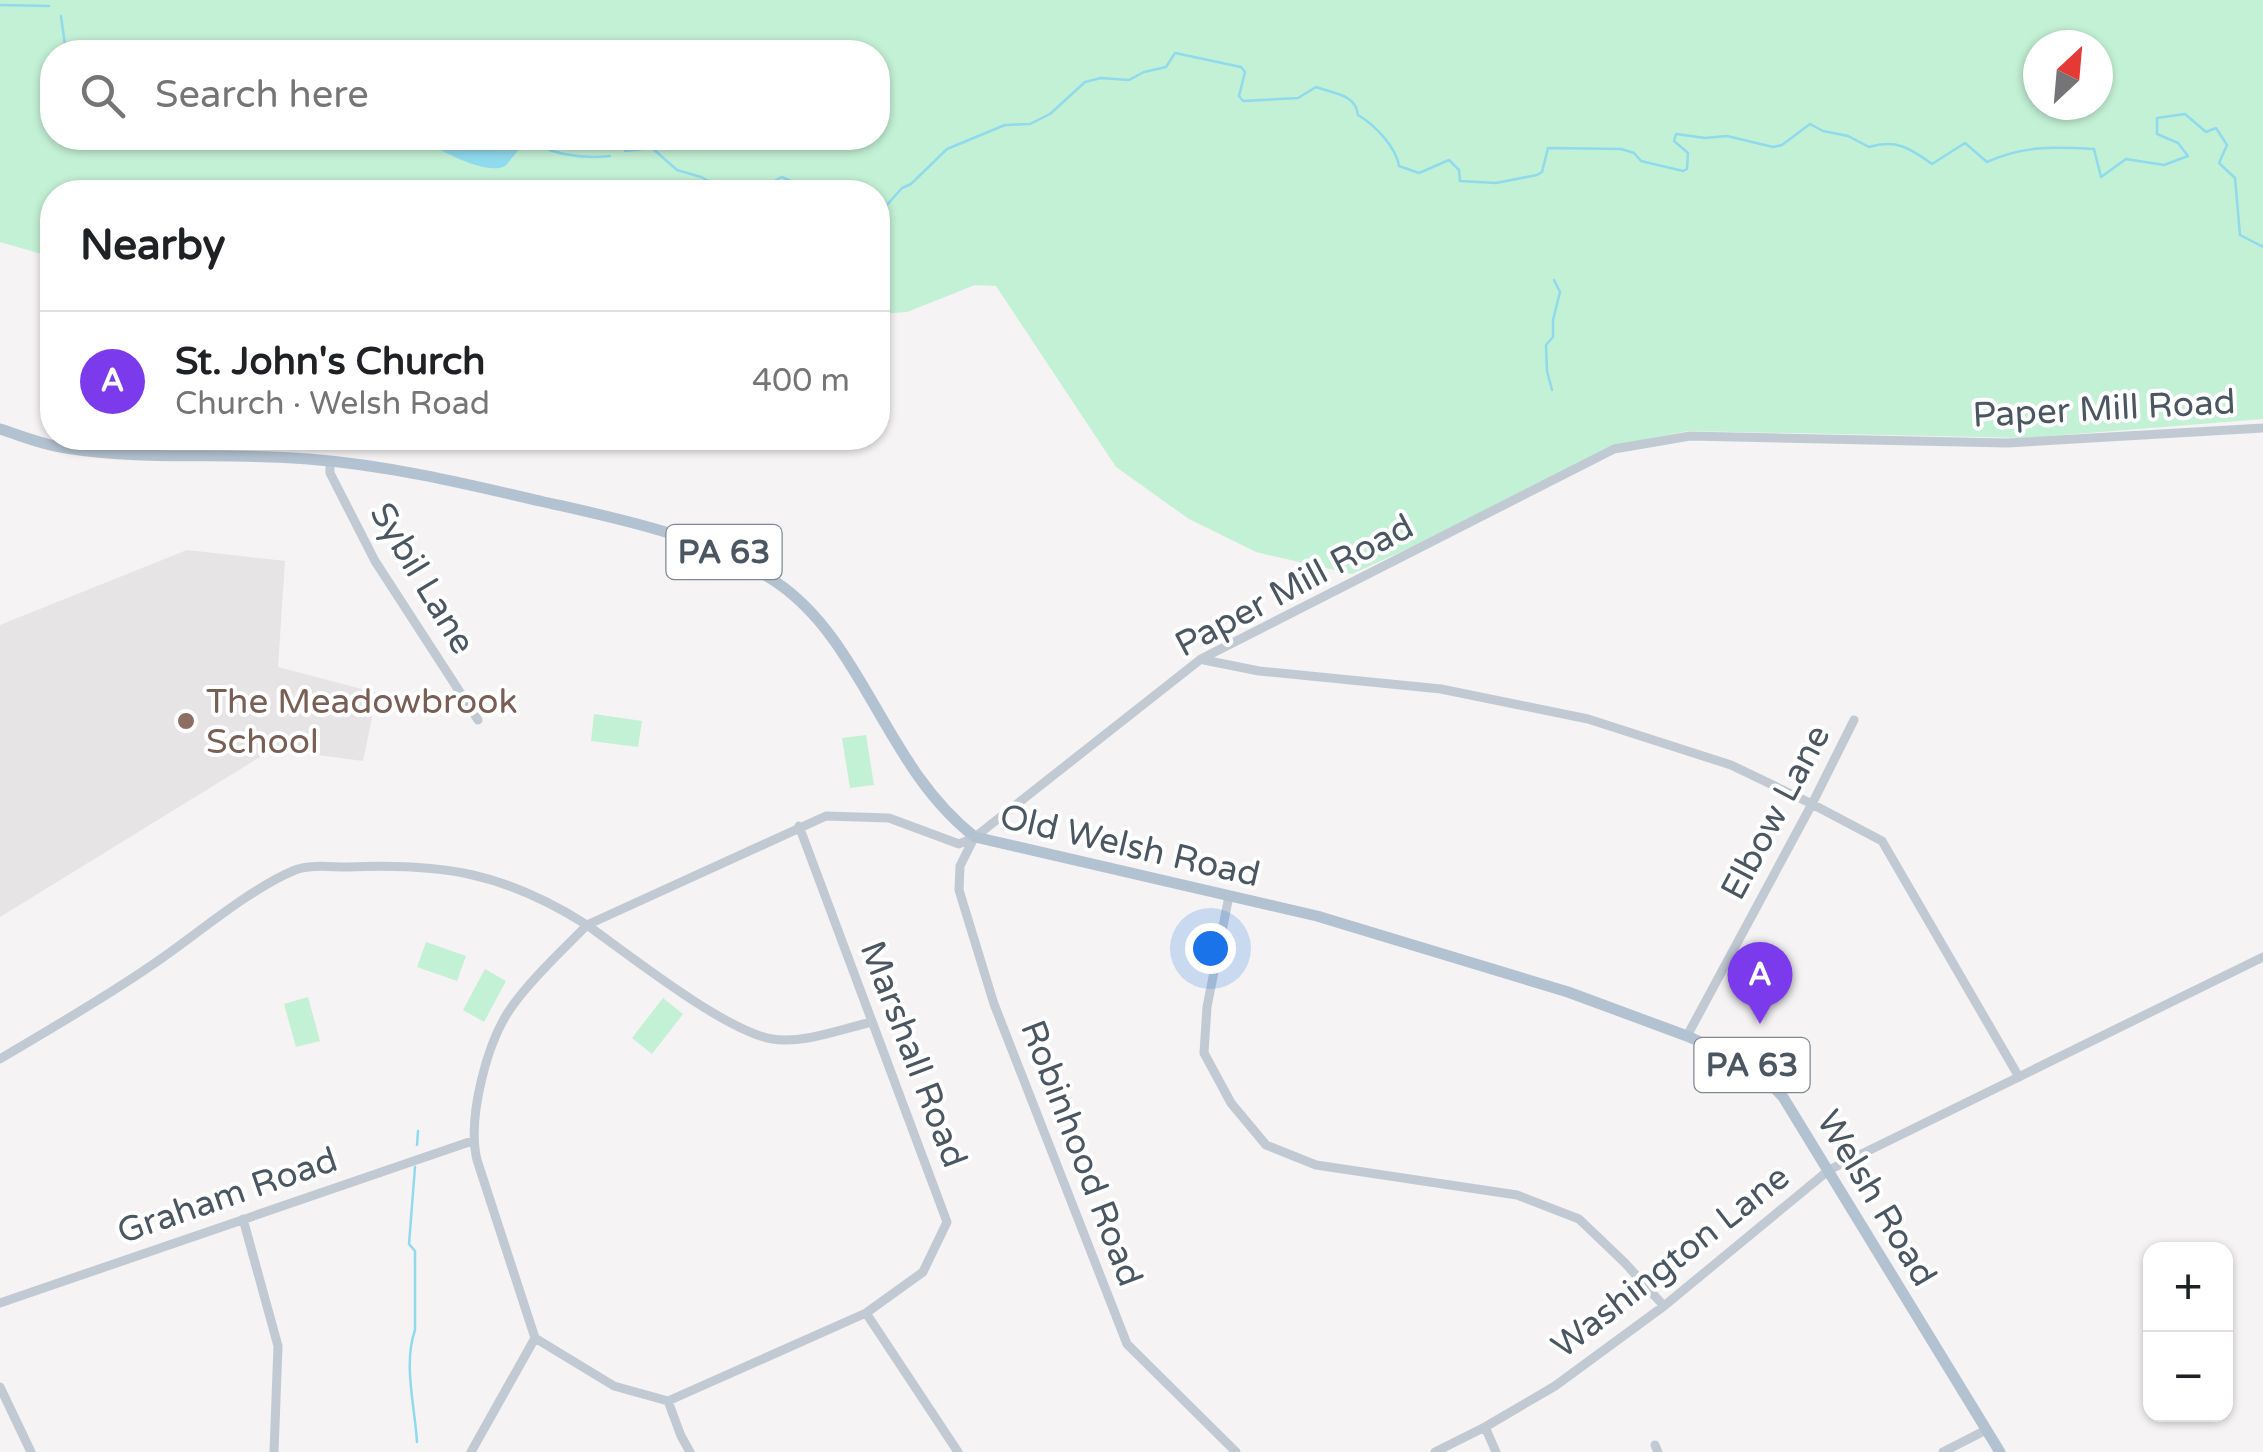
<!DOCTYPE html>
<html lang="en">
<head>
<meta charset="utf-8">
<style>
  body { margin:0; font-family:"Varela Round",sans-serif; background:#f2f2f2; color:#202124 }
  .controls { position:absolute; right:30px; bottom:30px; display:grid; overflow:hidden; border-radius:20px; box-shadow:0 2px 8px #0004 }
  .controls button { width:90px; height:90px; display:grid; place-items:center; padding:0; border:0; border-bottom:2px solid #e0e0e0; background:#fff; color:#202124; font:50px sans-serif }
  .compass { position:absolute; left:2023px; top:30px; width:90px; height:90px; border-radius:50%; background:#fff; box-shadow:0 2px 8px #0004; rotate:26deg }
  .you { position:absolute; left:1210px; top:948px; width:35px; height:35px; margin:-25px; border:8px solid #fff; border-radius:50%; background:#1a73e8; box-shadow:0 0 0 15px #1a73e833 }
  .badge { display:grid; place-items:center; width:65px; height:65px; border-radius:50%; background:#7c3aed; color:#fff; font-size:32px; font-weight:700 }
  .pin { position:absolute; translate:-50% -82px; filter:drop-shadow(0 2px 5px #0008) }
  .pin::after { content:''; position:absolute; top:52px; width:35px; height:30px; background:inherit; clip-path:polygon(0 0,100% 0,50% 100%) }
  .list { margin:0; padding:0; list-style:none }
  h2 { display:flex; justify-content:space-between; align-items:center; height:130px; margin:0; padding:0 40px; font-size:42px }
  h2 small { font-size:32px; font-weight:400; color:#757577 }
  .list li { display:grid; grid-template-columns:65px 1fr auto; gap:30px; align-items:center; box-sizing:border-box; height:140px; padding:0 40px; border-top:2px solid #e0e0e0 }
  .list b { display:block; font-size:38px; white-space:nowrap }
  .list p { margin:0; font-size:32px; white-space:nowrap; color:#757577 }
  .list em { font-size:32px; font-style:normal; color:#757577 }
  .icon { flex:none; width:55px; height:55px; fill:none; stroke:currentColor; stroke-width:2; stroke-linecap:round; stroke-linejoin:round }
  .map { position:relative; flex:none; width:2263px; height:1452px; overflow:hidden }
  .search { position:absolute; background:#fff; box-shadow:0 2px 8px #0004; left:40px; top:40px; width:850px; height:110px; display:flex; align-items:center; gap:25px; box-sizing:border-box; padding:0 35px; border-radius:40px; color:#757577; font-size:38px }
  .panel { position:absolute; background:#fff; box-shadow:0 2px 8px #0004; left:40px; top:180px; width:850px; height:270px; border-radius:40px }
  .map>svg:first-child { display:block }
  .education { fill:#e6e4e5 }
  .green { fill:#c3f1d5; fill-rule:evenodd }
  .water { fill:#90daee }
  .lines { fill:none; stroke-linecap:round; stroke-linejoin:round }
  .stream { stroke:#90daee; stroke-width:2.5 }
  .minor { stroke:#c1cad2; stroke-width:9 }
  .major { stroke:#b3c2d1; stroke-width:11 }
  .education-dot { fill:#8d6e63; stroke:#fff; stroke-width:4 }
  .labels { text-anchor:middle; stroke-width:8; stroke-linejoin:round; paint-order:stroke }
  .shield { fill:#fff; stroke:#808990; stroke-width:2.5 }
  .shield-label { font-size:32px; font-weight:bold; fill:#4a5661 }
  .street-label { font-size:35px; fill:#4a5661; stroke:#fff }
  .education-label { font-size:35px; fill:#785e54; stroke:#fff; text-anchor:start }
</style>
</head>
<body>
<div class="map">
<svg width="2263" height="1452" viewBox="0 0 2263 1452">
  <rect width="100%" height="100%" fill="#f5f3f3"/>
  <path class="education" d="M187,550L285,561L278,667L377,693L363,761L273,749L0,917V625Z"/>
  <path class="green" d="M0,0H2263V419L2026,438L1688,431L1610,446L1436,536L1352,574L1256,552L1189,519L1116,467L996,286L975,285L907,312L878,314V192H52V257L0,242ZM2038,45H2098V105H2038ZM52,52H878V138H52Z
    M594,714L642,721L638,747L591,741Z
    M866,735L874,785L850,788L842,738Z
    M426,942L466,956L457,981L417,967Z
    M485,969L506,981L484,1022L463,1010Z
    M308,997L320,1041L296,1047L284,1004Z
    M663,998L683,1014L652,1054L632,1038Z"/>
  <path class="water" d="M425,138H528C523,143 508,164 505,166C489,176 436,151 425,138Z"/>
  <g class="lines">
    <path class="stream" d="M0,5L49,6
      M61,16L66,52
      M529,138C547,155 586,159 610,156
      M625,151L652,148L677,170L701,177L730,192
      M769,192L776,180L782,177L795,183L798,192
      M878,215L902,188L911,184L947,149L1005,125L1030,124L1050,114L1085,82L1101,78L1129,80L1144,72L1166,67L1175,53L1241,67L1245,72L1239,96L1243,101L1298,98L1316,87C1332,93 1356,94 1358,115C1375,125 1396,147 1399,166L1419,173L1449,160L1459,170L1460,181L1496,183L1537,175L1542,172L1548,148L1621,149L1634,153L1641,161L1683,171L1687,169L1688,153L1674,141L1676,134L1705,138L1727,136L1773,147L1782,145L1810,124L1823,131L1848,136L1869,147C1896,139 1910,148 1932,164L1965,143L1987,162C2023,145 2055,147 2094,149L2101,177L2126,159L2164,165L2188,156L2178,143L2157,134V118L2185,114L2206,132L2216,128L2227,145L2219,163L2235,178L2240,235L2263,247
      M1552,390L1547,371L1546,345L1553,337V320L1560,292L1554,280
      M417,1145L418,1131
      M415,1167L409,1244L415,1251V1330C403,1364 415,1407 417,1442"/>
    <path class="minor" d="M330,461V473L375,561L478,720
      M1204,660L1259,671L1441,689L1588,719L1731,765L1812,804L1882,841L2019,1077
      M974,838L960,866L959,890L994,1004L1127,1344L1236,1452
      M1229,896L1207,1007L1204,1053L1231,1103L1266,1145L1316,1165L1517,1195L1579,1219L1625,1263L1664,1306
      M1687,1036L1812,804L1854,720
      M0,1059C50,1029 101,1000 149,967C193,938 247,890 295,870C310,864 332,867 348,867C444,863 505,873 587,925L826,816L889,818L959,844L975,837L1201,659L1614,449L1690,436L2007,443L2263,428
      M243,1219L278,1346L274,1452
      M0,1303L472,1141
      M866,1313L958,1452
      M535,1338L614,1386L668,1401L866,1313L923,1272L947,1222L799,826
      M0,1387L31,1452
      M668,1401L681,1436L690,1452
      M1485,1427L1496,1452
      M1655,1445L1658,1452
      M471,1452L535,1338L477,1160C467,1118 487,1040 513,1005C534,976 562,951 587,925C629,955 725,1031 772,1039C804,1044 841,1029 872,1022
      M1435,1452L1485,1427L1555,1386L1664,1306L1829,1170L2263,957
      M1943,1452L1986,1430"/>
    <path class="major" d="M0,429C22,436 43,445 66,448C146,461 228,452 308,459C387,465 463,483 540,501C619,519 708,536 776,582C864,641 885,768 975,837L1317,916L1568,992L1687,1036L1753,1065L1783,1097L2000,1452"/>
  </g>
  <circle class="education-dot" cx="186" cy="721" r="10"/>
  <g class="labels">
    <g class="shield">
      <rect x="666.5" y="525" width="115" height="54" rx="8"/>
      <rect x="1694.5" y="1038" width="115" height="54" rx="8"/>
    </g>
    <g class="shield-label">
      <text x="724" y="563">PA 63</text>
      <text x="1752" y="1076">PA 63</text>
    </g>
    <g class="street-label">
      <text transform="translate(2104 408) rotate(-3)" y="12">Paper Mill Road</text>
      <text transform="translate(423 578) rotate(59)" y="12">Sybil Lane</text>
      <text transform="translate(1294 585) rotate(-28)" y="12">Paper Mill Road</text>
      <text transform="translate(1775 812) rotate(-62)" y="12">Elbow Lane</text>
      <text transform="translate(1130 845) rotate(13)" y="12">Old Welsh Road</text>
      <text transform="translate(914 1054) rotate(69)" y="12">Marshall Road</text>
      <text transform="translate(1082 1153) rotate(69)" y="12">Robinhood Road</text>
      <text transform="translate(227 1195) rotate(-19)" y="12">Graham Road</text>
      <text transform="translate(1877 1198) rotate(59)" y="12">Welsh Road</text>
      <text transform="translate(1670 1261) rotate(-38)" y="12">Washington Lane</text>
    </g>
    <g class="education-label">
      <text x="206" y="713">The Meadowbrook<tspan x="206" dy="40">School</tspan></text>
    </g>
  </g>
</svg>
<div class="controls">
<button>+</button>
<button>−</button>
</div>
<svg class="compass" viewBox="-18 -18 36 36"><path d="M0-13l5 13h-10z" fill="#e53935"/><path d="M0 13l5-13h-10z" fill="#757577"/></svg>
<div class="you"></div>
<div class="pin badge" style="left:1760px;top:1024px">A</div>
<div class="search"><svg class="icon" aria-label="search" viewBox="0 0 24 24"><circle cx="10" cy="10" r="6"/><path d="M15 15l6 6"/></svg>Search here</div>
<section class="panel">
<h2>Nearby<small></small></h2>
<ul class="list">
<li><span class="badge">A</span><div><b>St. John's Church</b><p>Church · Welsh Road</p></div><em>400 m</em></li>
</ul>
</section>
</div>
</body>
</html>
